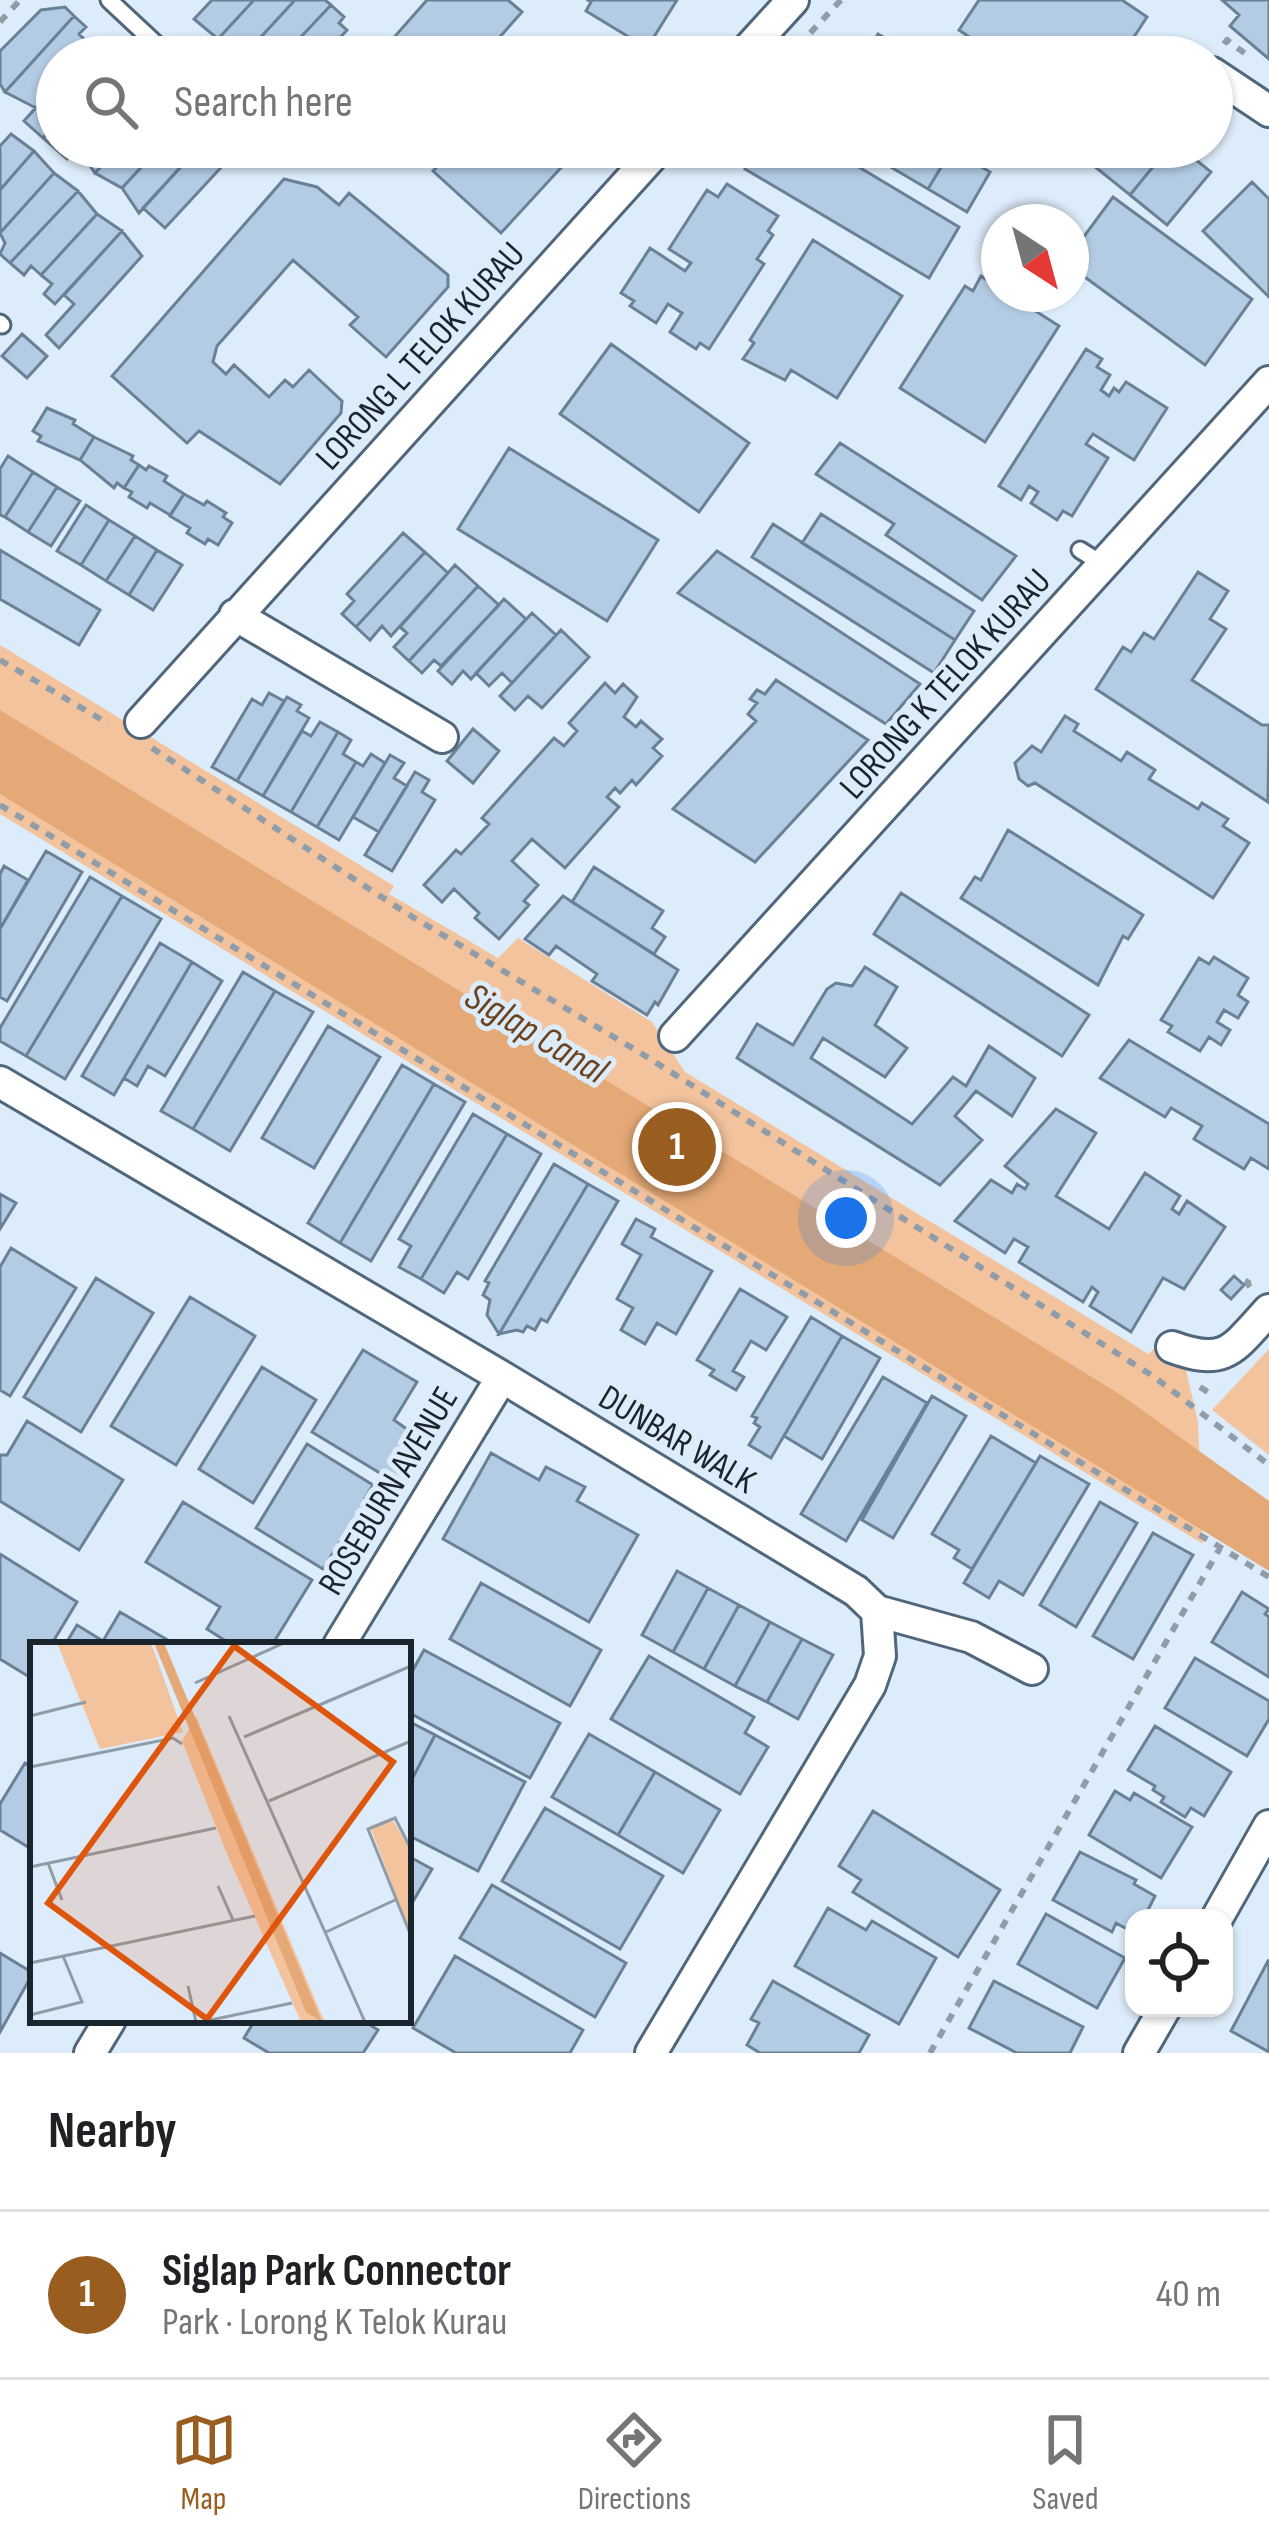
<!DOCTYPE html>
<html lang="en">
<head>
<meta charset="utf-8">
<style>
  body { margin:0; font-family:"Sofia Sans Condensed",sans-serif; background:#f2f2f2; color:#202124 }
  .controls { position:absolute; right:36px; bottom:36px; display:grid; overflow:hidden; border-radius:24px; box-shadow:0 3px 9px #0004 }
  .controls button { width:108px; height:108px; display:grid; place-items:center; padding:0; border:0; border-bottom:3px solid #e0e0e0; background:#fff; color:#202124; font:60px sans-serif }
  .compass { position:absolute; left:981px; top:204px; width:108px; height:108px; border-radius:50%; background:#fff; box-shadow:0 3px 9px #0004; rotate:144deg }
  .you { position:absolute; left:846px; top:1218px; width:42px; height:42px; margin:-30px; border:9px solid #fff; border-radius:50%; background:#1a73e8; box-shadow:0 0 0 18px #1a73e833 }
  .badge { display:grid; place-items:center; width:78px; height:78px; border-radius:50%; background:#995d20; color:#fff; font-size:39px; font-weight:700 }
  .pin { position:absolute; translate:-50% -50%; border:6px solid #fff; box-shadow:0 3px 12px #0006 }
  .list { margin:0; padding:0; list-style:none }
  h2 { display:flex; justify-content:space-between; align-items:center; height:156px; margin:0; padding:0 48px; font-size:51px }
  h2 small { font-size:39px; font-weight:400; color:#757577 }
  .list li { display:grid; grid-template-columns:78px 1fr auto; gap:36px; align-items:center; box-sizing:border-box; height:168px; padding:0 48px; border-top:3px solid #e0e0e0 }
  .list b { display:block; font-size:45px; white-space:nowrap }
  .list p { margin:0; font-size:39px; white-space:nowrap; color:#757577 }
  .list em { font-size:39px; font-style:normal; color:#757577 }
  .icon { flex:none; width:66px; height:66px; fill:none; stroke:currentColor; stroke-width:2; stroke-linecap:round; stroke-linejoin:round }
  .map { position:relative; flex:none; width:1269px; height:2053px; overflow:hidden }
  .search { position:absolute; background:#fff; box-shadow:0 3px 9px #0004; left:36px; right:36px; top:36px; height:132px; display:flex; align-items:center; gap:30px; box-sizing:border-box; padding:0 42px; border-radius:66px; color:#757577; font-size:45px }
  .sheet { height:324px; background:#fff }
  nav { display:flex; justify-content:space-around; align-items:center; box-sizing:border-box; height:168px; border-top:3px solid #e0e0e0; background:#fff; font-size:33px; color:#757577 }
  nav a { display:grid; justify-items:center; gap:6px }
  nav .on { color:#995d20 }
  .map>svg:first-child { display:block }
  .green { fill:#f2c39d }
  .water { fill:#e4a976 }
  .building { fill:#b3cce4; stroke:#698096; stroke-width:3 }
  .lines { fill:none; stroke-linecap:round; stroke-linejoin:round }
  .lane-casing { stroke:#50667b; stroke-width:21 }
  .street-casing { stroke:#50667b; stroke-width:36 }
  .path { stroke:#909da8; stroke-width:6; stroke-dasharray:9 9; stroke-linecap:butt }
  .lane { stroke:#fff; stroke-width:15 }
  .street { stroke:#fff; stroke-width:30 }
  .labels { text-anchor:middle; stroke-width:10; stroke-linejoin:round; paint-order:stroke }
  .street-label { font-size:36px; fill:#1a242c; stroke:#ddecfa }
  .water-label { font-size:39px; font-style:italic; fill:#6c431e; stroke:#ddecfa }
  .inset-road { fill:none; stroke:#8f9ca8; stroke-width:3 }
  .view { fill:#de560e; fill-opacity:0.15; stroke:#de560e; stroke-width:6 }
  .inset-edge { fill:none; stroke:#1a242c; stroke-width:6 }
</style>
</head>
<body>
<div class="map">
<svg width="1269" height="2053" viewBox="0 0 1269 2053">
  <rect width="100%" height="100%" fill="#ddecfa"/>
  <path class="green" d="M0,645L394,886L389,894L498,958L518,938L652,1022L685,1072L1148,1354L1161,1343L1183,1357L1198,1422L1203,1544L0,814Z
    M1269,1349V1455L1212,1410Z"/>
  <path class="water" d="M0,710L1121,1395L1269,1501V1571L0,794Z"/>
  <path class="building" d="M212,0H254L218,39L194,19Z
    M254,0H295L247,52L236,42L228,50L218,39Z
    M295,0H325L331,5L282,57H252L247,52Z
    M427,0H508L522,12L482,57H405L389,43Z
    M588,0H677L647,48L586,11L591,2Z
    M979,0H1122L1147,17L1130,43L1145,53L1143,57H999L959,30Z
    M1222,0H1269V59L1230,26L1239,15Z
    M331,5L344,17L339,23L347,30L322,57H282Z
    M65,7L74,16L5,92L0,84V51L41,10Z
    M74,16L86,27L79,34L91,46L81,57H57V84L36,108L5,92Z
    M878,34L917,57H865Z
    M91,46L99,53L105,46L118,57H81Z
    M57,84V123L43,138L24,121Z
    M57,123V147H78L67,159L43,138Z
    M11,134L34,151L0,190V146Z
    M77,147H119L95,173Z
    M119,147H160L122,188L95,173Z
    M160,147H199L139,213L122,188Z
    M199,147L206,154L212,147H240L165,228L143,208Z
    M456,147H580L501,233L433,171Z
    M758,147H816L824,152L827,148L959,227L929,278L745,169Z
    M857,147H901L889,166Z
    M901,147H948L952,149L928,189L889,166Z
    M976,147H1018L1007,165Z
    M1101,147H1169L1130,195L1089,162Z
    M1169,147H1180L1211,172L1167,225L1130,195Z
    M952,149L990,172L967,212L928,189Z
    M34,151L54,173L0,233V190Z
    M54,173L78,191L10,263L0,254L5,243L0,233Z
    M284,179L317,187L339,205L349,193L448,275V287L386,357L350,325L358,317L293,260L217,346L213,362L226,374L234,365L269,397L285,380L293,387L309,370L342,401L341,413L280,484L199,431L187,443L112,376Z
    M1252,182L1269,199V297L1203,231Z
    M727,184L778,216L768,231L773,235L757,259L764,264L709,349L700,343L696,349L670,332L682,313L668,304L656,323L630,306L634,301L621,293L650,248L685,271L691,263L669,249L707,190L718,197Z
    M78,191L97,214L41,275L31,266L24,275L10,263Z
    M1113,197L1252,299L1205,365L1071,267V254Z
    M97,214L122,231L55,304L44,294L52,284L41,275Z
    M122,231L142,256L59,348L46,335L74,304L64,295Z
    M813,240L902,296L837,398L791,370L785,380L743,359L754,343L750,340Z
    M981,276L999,288V294H1009L1059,326L985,442L900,388L965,286L973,291Z
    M22,334L47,356L27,378L2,356Z
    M611,344L749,443L699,512L560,414Z
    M1086,349L1102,359L1097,367L1110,375L1101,390L1109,396L1114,388L1119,392L1126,382L1167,408L1134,460L1093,434L1086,444L1108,458L1072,516L1063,511L1057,520L1031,503L1038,492L1029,486L1021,500L999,486Z
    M47,408L75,420L73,424L94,437L80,460L38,441L41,436L33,431Z
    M94,437L133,456L131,460L139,465L124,488L117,483L114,488L80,460Z
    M840,443L1016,556L982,600L886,535L894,524L816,474Z
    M509,448L658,540L607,621L458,529Z
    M8,456L33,472L5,517L0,515V469Z
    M139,465L146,470L149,466L167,476L164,481L184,494L170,515L150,503L147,508L129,497L132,492L124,488Z
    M33,472L57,487L28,532L5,517Z
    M57,487L80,501L51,546L28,532Z
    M184,494L204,505L207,501L226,513L223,517L232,523L218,545L208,539L205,544L187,533L190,528L170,516Z
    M86,505L109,520L81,565L57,551Z
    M821,514L974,611L955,640L802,543Z
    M109,520L135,536L106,581L81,565Z
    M773,524L955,640L934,673L752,557Z
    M403,533L425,552L356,627L342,614L354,601L347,594Z
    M135,536L157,550L129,595L106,581Z
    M0,550L100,610L79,645L0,599Z
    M157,550L182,565L153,610L129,595Z
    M717,551L920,684L886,724L678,593Z
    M425,552L448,573L391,636L382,626L370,640L356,627Z
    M455,565L478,586L409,661L394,647L407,633L400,627Z
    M1198,572L1228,591L1210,619L1226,629L1192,680L1262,725H1269L1268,802L1096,689L1123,647L1131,652L1144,633L1154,639Z
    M478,586L499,605L441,666L434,660L422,673L409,661Z
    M504,599L526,619L471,679L463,671L452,684L438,671Z
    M532,613L556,635L512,683L502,673L489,686L476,673Z
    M561,630L589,657L542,708L528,696L515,710L500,696Z
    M776,680L868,740L755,862L673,809L756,721L748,714L757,703L750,699L757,690L765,694Z
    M605,683L615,693L623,684L637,697L624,717L636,727L641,721L662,739L653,748L662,756L636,785L632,780L620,793L615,788L607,797L619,807L565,868L532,839L512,861L538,885L524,901L529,905L499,939L475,918L479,913L454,889L442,902L424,885L456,850L461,854L489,824L482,818L554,738L564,746L577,731L569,723Z
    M269,693L284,701L237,781L212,767L252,699L262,705Z
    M287,697L301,705L297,711L309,718L263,796L237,781Z
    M1065,716L1078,724L1074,731L1121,761L1127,752L1155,770L1149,779L1198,809L1202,803L1228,819L1223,826L1249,843L1213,898L1035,783L1028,786L1019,779L1015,763L1032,746L1041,752Z
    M320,722L338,732L291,812L263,796L302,731L311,736Z
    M473,729L499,751L473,783L447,761Z
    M338,732L351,740L343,754L356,762L317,827L291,812Z
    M371,754L385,763L339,840L317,827L356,762L363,766Z
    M390,755L404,763L394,778L407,786L379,832L353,817Z
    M415,772L429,780L422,792L435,800L392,871L365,855Z
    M1008,830L1143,915L1128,939L1123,936L1098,985L961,898L975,877L981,880Z
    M46,851L82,872L7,1001L0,997V929Z
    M4,866L28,880L0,929V874Z
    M594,867L663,911L652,928L665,937L654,954L572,902Z
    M90,877L122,896L26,1056L0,1041V1028Z
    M901,893L1089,1015L1062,1056L874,934Z
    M122,896L161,919L65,1079L26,1056Z
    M563,896L678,970L658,1005L655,1002L647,1015L592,981L597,974L556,946L549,955L525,939Z
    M160,943L192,962L114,1095L82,1076Z
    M1214,957L1248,978L1238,995L1248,1002L1238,1018L1224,1010L1217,1022L1230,1030L1221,1045L1209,1037L1200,1051L1168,1032L1172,1026L1161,1020L1199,958L1209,964Z
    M192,962L222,981L165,1076L148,1066L137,1086L124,1078Z
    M865,967L897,987L875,1025L907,1048L885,1077L823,1038L811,1058L912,1124L953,1077L966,1086L989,1046L1035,1078L1012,1116L976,1091L955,1116L982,1140L940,1185L737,1058L757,1024L793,1045L827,989L836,983L852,986Z
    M243,972L275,991L193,1129L161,1111Z
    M275,991L313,1012L230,1151L193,1129Z
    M328,1026L380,1057L314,1168L262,1138Z
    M1129,1040L1269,1124V1169L1251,1158L1244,1169L1194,1139L1202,1126L1171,1108L1165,1117L1100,1078Z
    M402,1065L434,1084L340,1243L308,1223Z
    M434,1084L465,1102L371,1261L340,1243Z
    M1056,1109L1096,1133L1056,1196L1109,1229L1145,1173L1180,1196L1172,1209L1179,1214L1187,1201L1225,1227L1184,1289L1163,1278L1131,1332L1090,1306L1098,1292L1092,1287L1083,1302L1019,1262L1028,1247L1014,1239L1005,1253L955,1221L991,1180L1012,1193L1017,1184L1025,1189L1028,1184L1005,1166Z
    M473,1114L507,1134L421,1279L399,1267L411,1246L399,1239Z
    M507,1134L541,1154L468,1279L457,1272L444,1293L421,1279Z
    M554,1164L588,1184L499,1334L487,1315L490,1300L483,1295L489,1283L485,1281Z
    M588,1184L618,1201L547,1322L541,1319L535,1330L527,1326L523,1332L517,1330L499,1334Z
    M0,1194L16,1203L0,1229Z
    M636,1219L655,1229L651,1237L712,1271L676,1334L657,1323L645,1344L621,1330L633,1308L617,1299L641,1255L622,1244Z
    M11,1248L76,1288L10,1396L0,1390V1267Z
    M1234,1276L1244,1285L1231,1299L1221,1290Z
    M96,1278L153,1313L81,1432L24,1397Z
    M740,1289L787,1317L766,1350L751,1341L733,1371L744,1377L736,1390L710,1375L714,1370L697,1360Z
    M190,1297L255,1336L176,1465L111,1426Z
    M811,1317L842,1336L771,1458L749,1445L760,1427L754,1423L757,1418L752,1416Z
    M842,1336L880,1358L822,1459L784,1436Z
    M363,1350L417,1382L394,1420L421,1439L418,1445L421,1447L398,1484L312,1432Z
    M262,1367L316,1400L253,1503L199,1469Z
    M883,1377L927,1403L846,1541L801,1514Z
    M932,1396L966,1416L893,1538L862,1520Z
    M27,1421L123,1480L79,1550L0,1501V1455H7Z
    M991,1436L1036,1463L972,1569L954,1558L959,1550L932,1534Z
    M307,1444L373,1485L365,1498L379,1506L360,1536L348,1529L323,1569L256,1528Z
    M491,1453L539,1480L546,1467L585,1487L577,1501L638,1535L589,1622L443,1539Z
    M1040,1456L1089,1484L1023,1595L999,1581L989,1598L964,1583Z
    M183,1502L312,1580L272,1645H232L207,1629L220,1607L146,1562Z
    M1100,1502L1137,1523L1076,1627L1040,1605Z
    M1153,1533L1193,1555L1133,1659L1093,1636Z
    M0,1554L77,1602L51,1645H33L31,1678L0,1659Z
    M677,1571L708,1588L673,1652L642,1635Z
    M481,1583L601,1650L570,1706L450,1639Z
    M708,1588L739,1605L704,1669L673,1652Z
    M1242,1592L1269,1609L1265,1614L1269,1617V1677L1212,1642Z
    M739,1605L770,1622L735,1686L704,1669Z
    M120,1612L176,1645H65L77,1625L103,1641Z
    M770,1622L802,1639L767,1702L735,1686Z
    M802,1639L833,1655L798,1719L767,1702Z
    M424,1650L560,1723L530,1778L408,1712V1679Z
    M649,1656L754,1717L745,1733L768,1747L740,1794L611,1719Z
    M1195,1658L1269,1701V1719L1247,1756L1165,1708Z
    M408,1721L435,1735L408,1787Z
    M1155,1726L1231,1772L1204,1816L1191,1808L1185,1817L1161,1802L1164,1797L1153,1790L1155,1786L1128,1770Z
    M589,1734L655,1772L618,1835L552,1797Z
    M435,1735L525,1782L478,1871L408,1835V1787Z
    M25,1763L33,1768V1850L0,1830V1804Z
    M655,1772L720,1810L683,1873L618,1835Z
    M1115,1791L1130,1800L1134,1793L1192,1827L1161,1878L1089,1835Z
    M545,1808L663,1876L620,1949L502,1881Z
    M873,1811L1000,1890L958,1957L853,1892L861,1880L839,1866Z
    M1080,1852L1136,1880L1134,1884L1155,1896L1144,1918H1134V1933L1116,1923L1112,1932L1053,1900Z
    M408,1856L432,1869L408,1910Z
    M492,1885L626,1963L595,2017L460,1938Z
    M828,1908L866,1930L872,1921L936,1958L899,2024L795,1966Z
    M1046,1914L1125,1958L1097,2008L1018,1964Z
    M0,1953L33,1973L0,2032Z
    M455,1956L583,2030L570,2053H456L413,2028Z
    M1268,1961L1269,1962V2052L1231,2031Z
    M773,1981L869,2035L859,2053H760L747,2045L759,2023L751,2019Z
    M994,1981L1083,2027L1070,2053H1017L969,2028Z
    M255,2020H362L378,2030L363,2053H269L244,2038Z"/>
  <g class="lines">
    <defs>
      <path id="lane" d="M109,0L170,57
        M0,323L2,325
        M1080,550L1104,565"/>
      <path id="street" d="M741,57L793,0
        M1212,73L1269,111
        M235,615L442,737
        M141,722L660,147
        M675,1036L1269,382
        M0,1082L502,1377L856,1591L877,1611L880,1656L870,1685L651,2053
        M1172,1347C1226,1367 1233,1349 1269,1310
        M877,1611L971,1637L1032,1669
        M339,1645L502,1377
        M1217,1918L1269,1826
        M90,2053L110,2020
        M1139,2053L1165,2008"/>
    </defs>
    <use href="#lane" class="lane-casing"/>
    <use href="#street" class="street-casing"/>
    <path class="path" d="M0,22L20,0
      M1224,44L1227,40L1247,55
      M798,46L841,0
      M192,47L203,57
      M687,166L704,147
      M0,660L109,724
      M152,748L411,916L639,1052L1153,1376L1269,1465
      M0,805L1269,1577
      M1250,1287L1247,1283L1254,1273
      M1200,1387L1214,1396
      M930,2053L1220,1548"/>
    <use href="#lane" class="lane"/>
    <use href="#street" class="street"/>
  </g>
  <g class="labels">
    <g class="street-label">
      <text transform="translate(419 355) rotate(-48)" y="13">LORONG L TELOK KURAU</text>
      <text transform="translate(944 683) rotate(-48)" y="13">LORONG K TELOK KURAU</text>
      <text transform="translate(678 1438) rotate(31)" y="13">DUNBAR WALK</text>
      <text transform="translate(387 1490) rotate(-59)" y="13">ROSEBURN AVENUE</text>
    </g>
    <g class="water-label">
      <text transform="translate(537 1032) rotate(31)" y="14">Siglap Canal</text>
    </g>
  </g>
  <g transform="translate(30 1642)">
    <rect width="381" height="381" fill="#ddecfa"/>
    <path d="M27,1H121L153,90L70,107ZM166,74L291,372L296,380H271L197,212L152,99ZM361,176L381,207V294L340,184Z" fill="#f2c39d"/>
    <path d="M124,1H134L292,380L276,370Z" fill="#e4a976"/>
    <path class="inset-road" d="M165,41L254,1M0,74L56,60M199,74L335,380M214,95L381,24M0,125L143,96L152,102M239,159L381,99M381,207L365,176L338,187L381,294M18,221L32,258M0,225L186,186M188,244L203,278M296,290L365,258M0,321L225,274M158,344L166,380M0,373L52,360L33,314M171,380L262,361"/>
    <path class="view" d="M204,4L363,120L177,377L18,261Z"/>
    <rect width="381" height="381" class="inset-edge"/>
  </g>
</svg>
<div class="controls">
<button><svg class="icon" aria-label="locate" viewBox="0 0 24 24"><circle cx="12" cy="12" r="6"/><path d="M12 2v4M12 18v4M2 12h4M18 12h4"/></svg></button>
</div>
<svg class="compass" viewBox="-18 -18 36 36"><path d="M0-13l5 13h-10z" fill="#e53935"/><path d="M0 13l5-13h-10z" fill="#757577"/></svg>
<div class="you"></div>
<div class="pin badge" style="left:677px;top:1147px">1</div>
<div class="search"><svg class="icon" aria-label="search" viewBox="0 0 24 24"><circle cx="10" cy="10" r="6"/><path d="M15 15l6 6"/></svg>Search here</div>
</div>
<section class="sheet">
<h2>Nearby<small></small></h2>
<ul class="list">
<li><span class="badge">1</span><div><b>Siglap Park Connector</b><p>Park · Lorong K Telok Kurau</p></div><em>40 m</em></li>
</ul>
</section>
<nav>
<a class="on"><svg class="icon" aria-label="map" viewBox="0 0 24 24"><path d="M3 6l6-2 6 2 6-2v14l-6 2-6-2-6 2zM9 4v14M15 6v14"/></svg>Map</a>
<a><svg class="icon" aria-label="directions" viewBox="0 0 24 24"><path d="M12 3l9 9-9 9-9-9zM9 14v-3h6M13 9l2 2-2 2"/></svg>Directions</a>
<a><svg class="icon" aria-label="saved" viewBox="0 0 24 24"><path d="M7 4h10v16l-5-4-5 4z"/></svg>Saved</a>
</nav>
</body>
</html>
